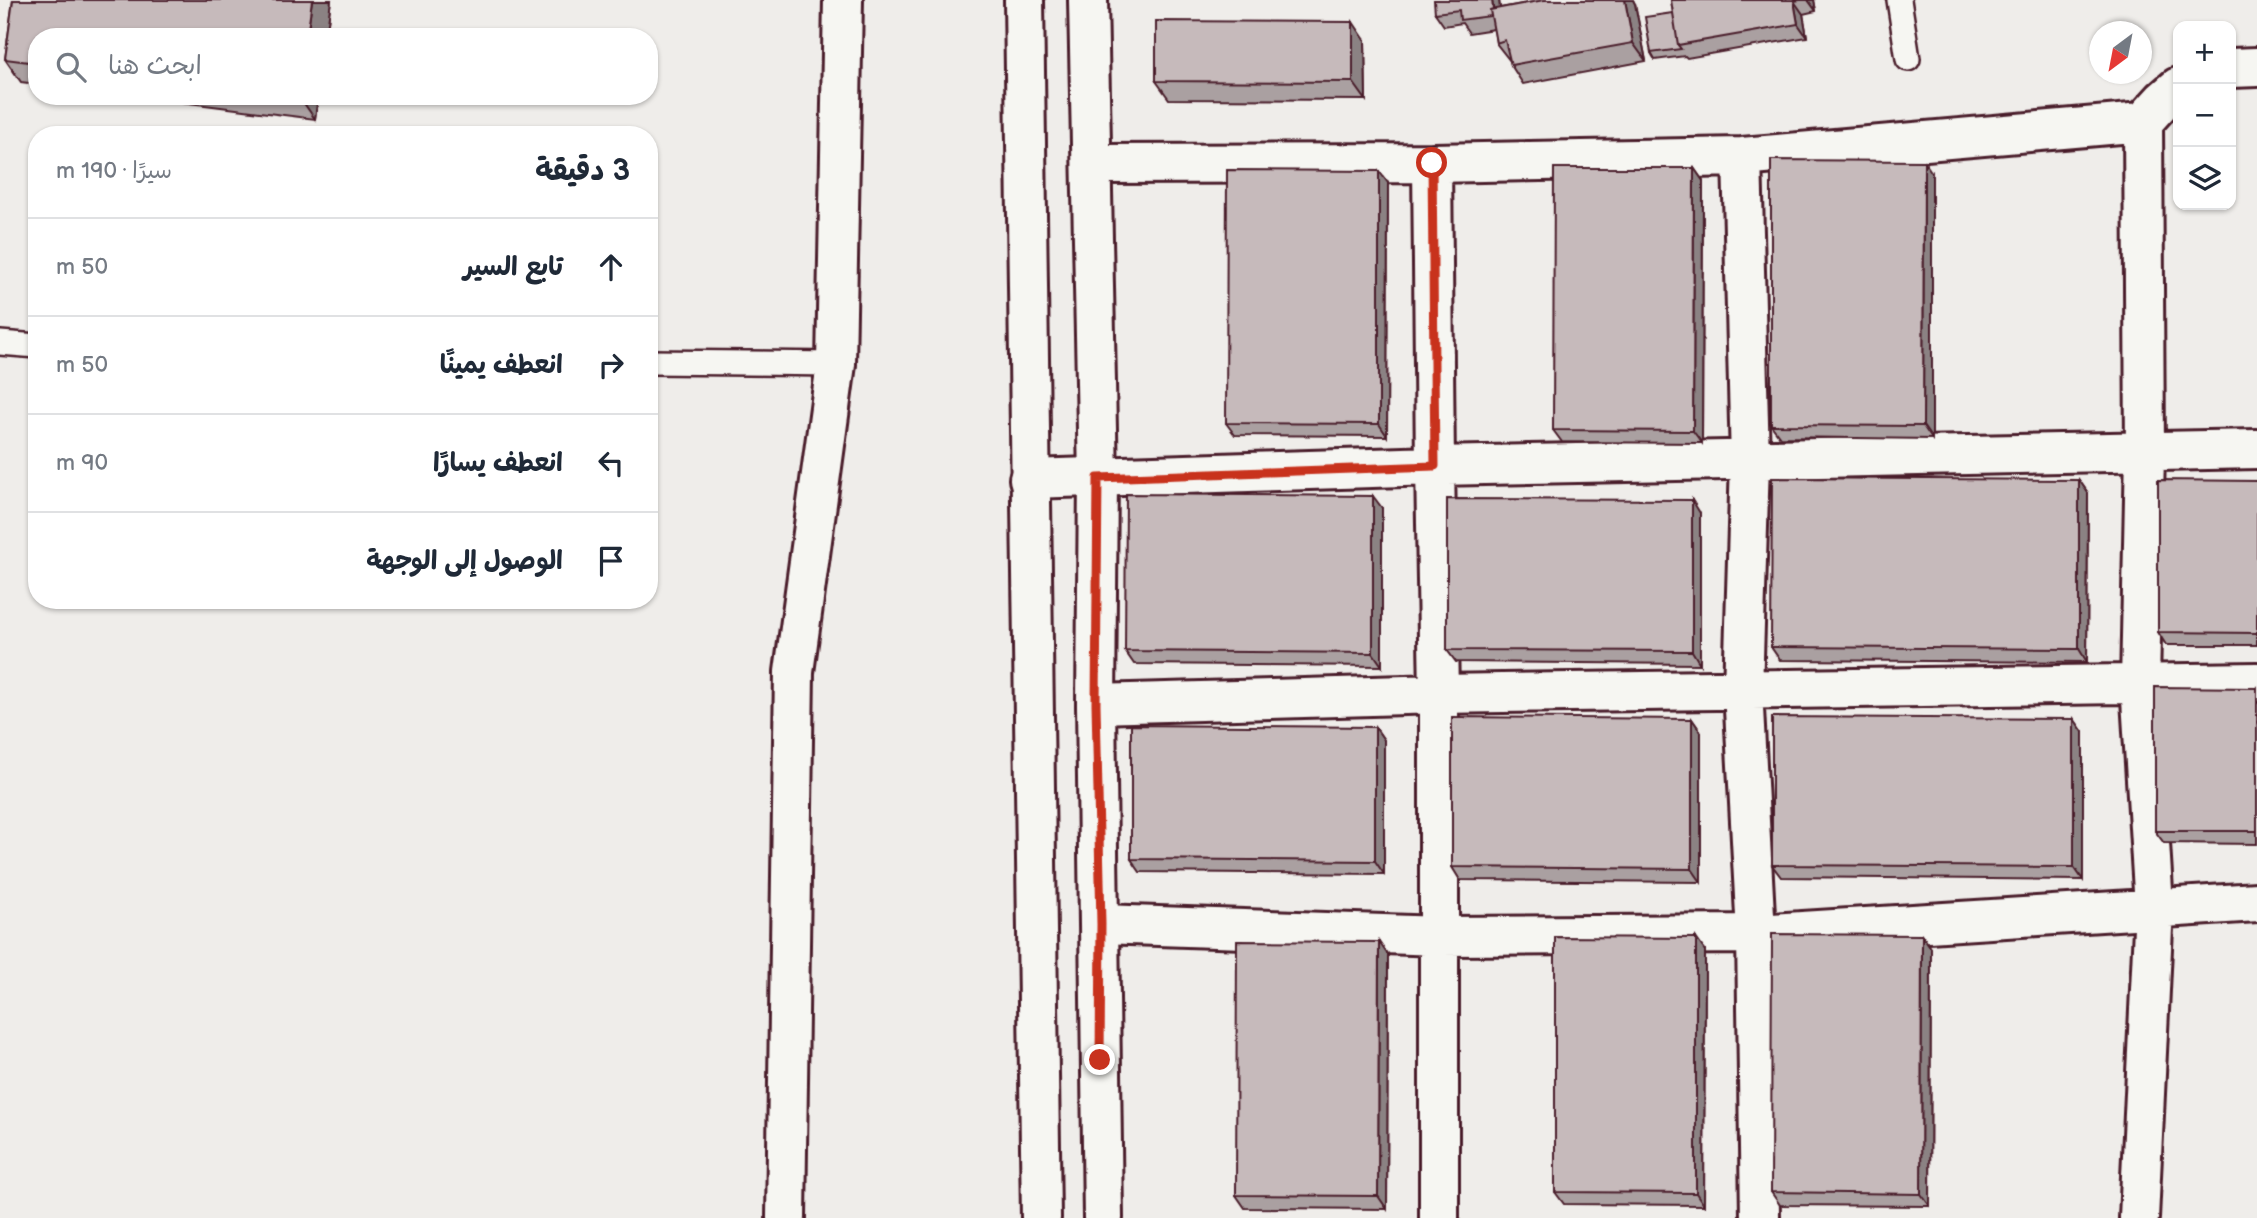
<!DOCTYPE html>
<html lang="ar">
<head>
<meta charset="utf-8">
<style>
  body { margin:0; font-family:"Balsamiq Sans","Playpen Sans Arabic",sans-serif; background:#f6f6f7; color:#1f2937; direction:rtl }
  .controls { position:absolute; right:21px; top:21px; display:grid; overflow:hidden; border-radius:14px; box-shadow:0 2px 5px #0004 }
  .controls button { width:63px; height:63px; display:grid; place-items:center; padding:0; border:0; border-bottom:2px solid #e0e1e3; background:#fff; color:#1f2937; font:35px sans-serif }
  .compass { position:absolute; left:2089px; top:21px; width:63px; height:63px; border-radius:50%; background:#fff; box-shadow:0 2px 5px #0004; rotate:212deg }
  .stop { position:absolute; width:21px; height:21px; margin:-16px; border:5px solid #c8321e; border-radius:50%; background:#fff }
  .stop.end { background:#c8321e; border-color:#fff; box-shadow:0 2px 7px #0008 }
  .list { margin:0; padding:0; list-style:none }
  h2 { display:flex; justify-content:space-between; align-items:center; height:91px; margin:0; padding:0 28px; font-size:30px }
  h2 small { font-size:23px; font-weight:400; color:#747a83 }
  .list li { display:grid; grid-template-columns:46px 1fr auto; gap:21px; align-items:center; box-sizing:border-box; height:98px; padding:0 28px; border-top:2px solid #e0e1e3 }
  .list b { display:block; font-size:26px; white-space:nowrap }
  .list em { font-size:23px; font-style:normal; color:#747a83 }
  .icon { flex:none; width:38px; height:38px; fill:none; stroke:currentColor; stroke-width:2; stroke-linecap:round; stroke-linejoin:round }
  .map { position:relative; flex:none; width:2257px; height:1218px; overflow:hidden; direction:ltr }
  .search { position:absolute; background:#fff; box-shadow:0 2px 5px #0004; left:28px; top:28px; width:630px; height:77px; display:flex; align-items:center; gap:18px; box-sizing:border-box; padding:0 24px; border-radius:28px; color:#747a83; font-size:26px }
  .panel { position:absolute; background:#fff; box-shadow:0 2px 5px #0004; left:28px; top:126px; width:630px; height:483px; border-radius:28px; direction:rtl }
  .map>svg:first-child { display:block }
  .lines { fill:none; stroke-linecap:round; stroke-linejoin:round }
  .service-casing { stroke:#4a1f2b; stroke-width:28 }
  .minor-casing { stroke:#4a1f2b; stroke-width:44 }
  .secondary-casing { stroke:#4a1f2b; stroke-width:44 }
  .service { stroke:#f6f6f2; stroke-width:23 }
  .minor { stroke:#f6f6f2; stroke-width:38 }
  .secondary { stroke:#f6f6f2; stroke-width:38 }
  .wall { fill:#aaa0a1; stroke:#4a1f2b; stroke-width:2 }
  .shaded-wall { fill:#8b8283; stroke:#4a1f2b; stroke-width:2 }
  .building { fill:#c6babb; stroke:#4a1f2b; stroke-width:2 }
  .route { stroke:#c8321e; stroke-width:9 }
</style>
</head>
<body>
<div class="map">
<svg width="2257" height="1218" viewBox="0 0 2257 1218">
  <rect width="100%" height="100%" fill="#efedea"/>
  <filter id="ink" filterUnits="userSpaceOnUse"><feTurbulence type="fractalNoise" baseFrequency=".0143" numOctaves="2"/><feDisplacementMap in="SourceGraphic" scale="14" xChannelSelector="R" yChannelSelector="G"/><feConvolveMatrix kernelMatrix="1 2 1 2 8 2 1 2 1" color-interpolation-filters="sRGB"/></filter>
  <g filter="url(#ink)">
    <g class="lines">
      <defs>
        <path id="service" d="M1899,0L1908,59
          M0,343L37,346
          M649,362L836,364"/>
        <path id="minor" d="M2231,68L2257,67
          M1742,157L1750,461L1743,690L1756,934L1760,1218
          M1432,163L1435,466L1439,694V1218
          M1092,164L1432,163L1742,157L2143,122L2163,100L2178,87
          M1029,479L1435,466L2257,449
          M1096,704L1439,694L2257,682
          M1101,924L1440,936L1756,934L2257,902
          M786,1218L794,672L836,364L843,0
          M2139,1218L2154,907L2140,683L2145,452L2143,122"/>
        <path id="secondary" d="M1024,0L1041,1218
          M1088,0L1098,478L1096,704L1103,1218"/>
      </defs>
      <use href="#service" class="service-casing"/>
      <use href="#minor" class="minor-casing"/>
      <use href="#secondary" class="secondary-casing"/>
      <use href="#service" class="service"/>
      <use href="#minor" class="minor"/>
      <use href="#secondary" class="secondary"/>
    </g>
    <path class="wall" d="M13,0H331L326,37H37V84L21,82L5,59Z
      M1499,0L1500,8L1544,0H1633L1635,4L1646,61L1523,84L1511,65L1510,61L1496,43L1494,29L1469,33L1462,23L1444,26L1435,13Z
      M1671,0H1814L1816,11L1803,14L1807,37L1687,58L1685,56L1655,60L1651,53L1673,13Z
      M1365,40L1366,100L1169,99L1156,81Z
      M134,96H318L315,119Z
      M1694,168L1703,181L1702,443L1562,442L1553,430Z
      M1932,173V439L1780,437L1771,425Z
      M1388,183L1387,436L1235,435L1226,423Z
      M2079,480L2088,493L2087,662L1780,660L1771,647Z
      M2257,481V645H2166L2158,632Z
      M1382,508V666L1134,664L1125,651Z
      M1700,513V664L1456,662L1447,650Z
      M2257,688V844L2164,843L2155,831Z
      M1692,719L1701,732V882L1460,880L1452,867Z
      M2074,719L2083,732V880L1781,877L1772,865Z
      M1375,727L1384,740V874L1140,872L1131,859Z
      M1922,935L1931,948L1930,1206L1780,1205L1771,1192Z
      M1705,951L1704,1205L1564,1204L1555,1192Z
      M1388,955L1387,1209L1245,1208L1236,1195Z"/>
    <path class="shaded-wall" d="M312,0H331L326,37H307Z
      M1492,0H1499L1502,28L1494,15Z
      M1625,0H1633L1635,4L1646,61L1633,43Z
      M1808,0H1814L1816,11Z
      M1794,1L1803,14L1807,37L1798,24Z
      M1353,22L1365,40L1366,100L1353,82Z
      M299,96H318L315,119Z
      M1924,161L1932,173V439L1923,426Z
      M1694,168L1703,181L1702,443L1693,431Z
      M1379,171L1388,183L1387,436L1379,424Z
      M2079,480L2088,493L2087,662L2079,649Z
      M1373,496L1382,508V666L1373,653Z
      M1692,500L1700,513V664L1692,651Z
      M1692,719L1701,732V882L1692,869Z
      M2074,719L2083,732V880L2074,867Z
      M1375,727L1384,740V874L1375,861Z
      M1922,935L1931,948L1930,1206L1921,1194Z
      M1696,938L1705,951L1704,1205L1696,1193Z
      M1379,942L1388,955L1387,1209L1378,1196Z"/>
    <path class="building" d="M13,0H312L307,37H37V63L5,59Z
      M1434,0H1492L1493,9L1490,10L1491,16L1460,20L1459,10L1435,13Z
      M1544,0H1625L1633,43L1511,65L1505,40L1496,43L1490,10Z
      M1671,0H1800L1794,1L1798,24L1678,45Z
      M1673,13L1678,45L1681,49L1651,53L1645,17Z
      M1156,21L1353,22V82L1156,81Z
      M1771,160L1924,161L1923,426L1771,425Z
      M1554,168H1694L1693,431L1553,430Z
      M1227,170L1379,171V424L1226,423Z
      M1772,478L2079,480V649L1771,647Z
      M2158,480L2257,481V633L2158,632Z
      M1126,494L1373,496V653L1125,651Z
      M1447,499L1692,500V651L1447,650Z
      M2155,687L2257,688V831H2155Z
      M1452,717L1692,719V869L1452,867Z
      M1772,717L2074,719V867L1772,865Z
      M1131,725L1375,727V861L1131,859Z
      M1772,934L1922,935L1921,1194L1771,1192Z
      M1555,937L1696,938V1193L1555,1192Z
      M1237,941L1379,942L1378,1196L1236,1195Z"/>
  </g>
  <g class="lines" filter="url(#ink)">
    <path class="route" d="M1100,1060L1101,924L1096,704L1098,478L1435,466L1432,163"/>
  </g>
</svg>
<div class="controls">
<button>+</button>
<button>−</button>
<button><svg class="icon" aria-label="layers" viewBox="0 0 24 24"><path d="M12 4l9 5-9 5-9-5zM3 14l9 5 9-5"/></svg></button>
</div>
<svg class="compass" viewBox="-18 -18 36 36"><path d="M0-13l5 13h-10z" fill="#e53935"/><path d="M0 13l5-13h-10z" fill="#747a83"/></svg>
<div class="stop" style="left:1432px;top:163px"></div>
<div class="stop end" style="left:1100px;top:1060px"></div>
<div class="search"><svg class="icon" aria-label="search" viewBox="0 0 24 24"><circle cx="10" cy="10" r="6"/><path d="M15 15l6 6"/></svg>ابحث هنا</div>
<section class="panel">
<h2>3 دقيقة<small>سيرًا · 190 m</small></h2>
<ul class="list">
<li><svg class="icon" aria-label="ahead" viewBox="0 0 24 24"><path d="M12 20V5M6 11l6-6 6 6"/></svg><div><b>تابع السير</b></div><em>50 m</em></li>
<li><svg class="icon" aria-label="right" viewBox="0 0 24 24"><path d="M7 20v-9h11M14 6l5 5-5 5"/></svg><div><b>انعطف يمينًا</b></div><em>50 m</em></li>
<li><svg class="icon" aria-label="left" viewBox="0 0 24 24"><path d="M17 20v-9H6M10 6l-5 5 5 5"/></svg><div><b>انعطف يسارًا</b></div><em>90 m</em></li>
<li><svg class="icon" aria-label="arrive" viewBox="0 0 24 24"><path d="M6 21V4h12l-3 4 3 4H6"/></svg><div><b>الوصول إلى الوجهة</b></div></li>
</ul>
</section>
</div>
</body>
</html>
